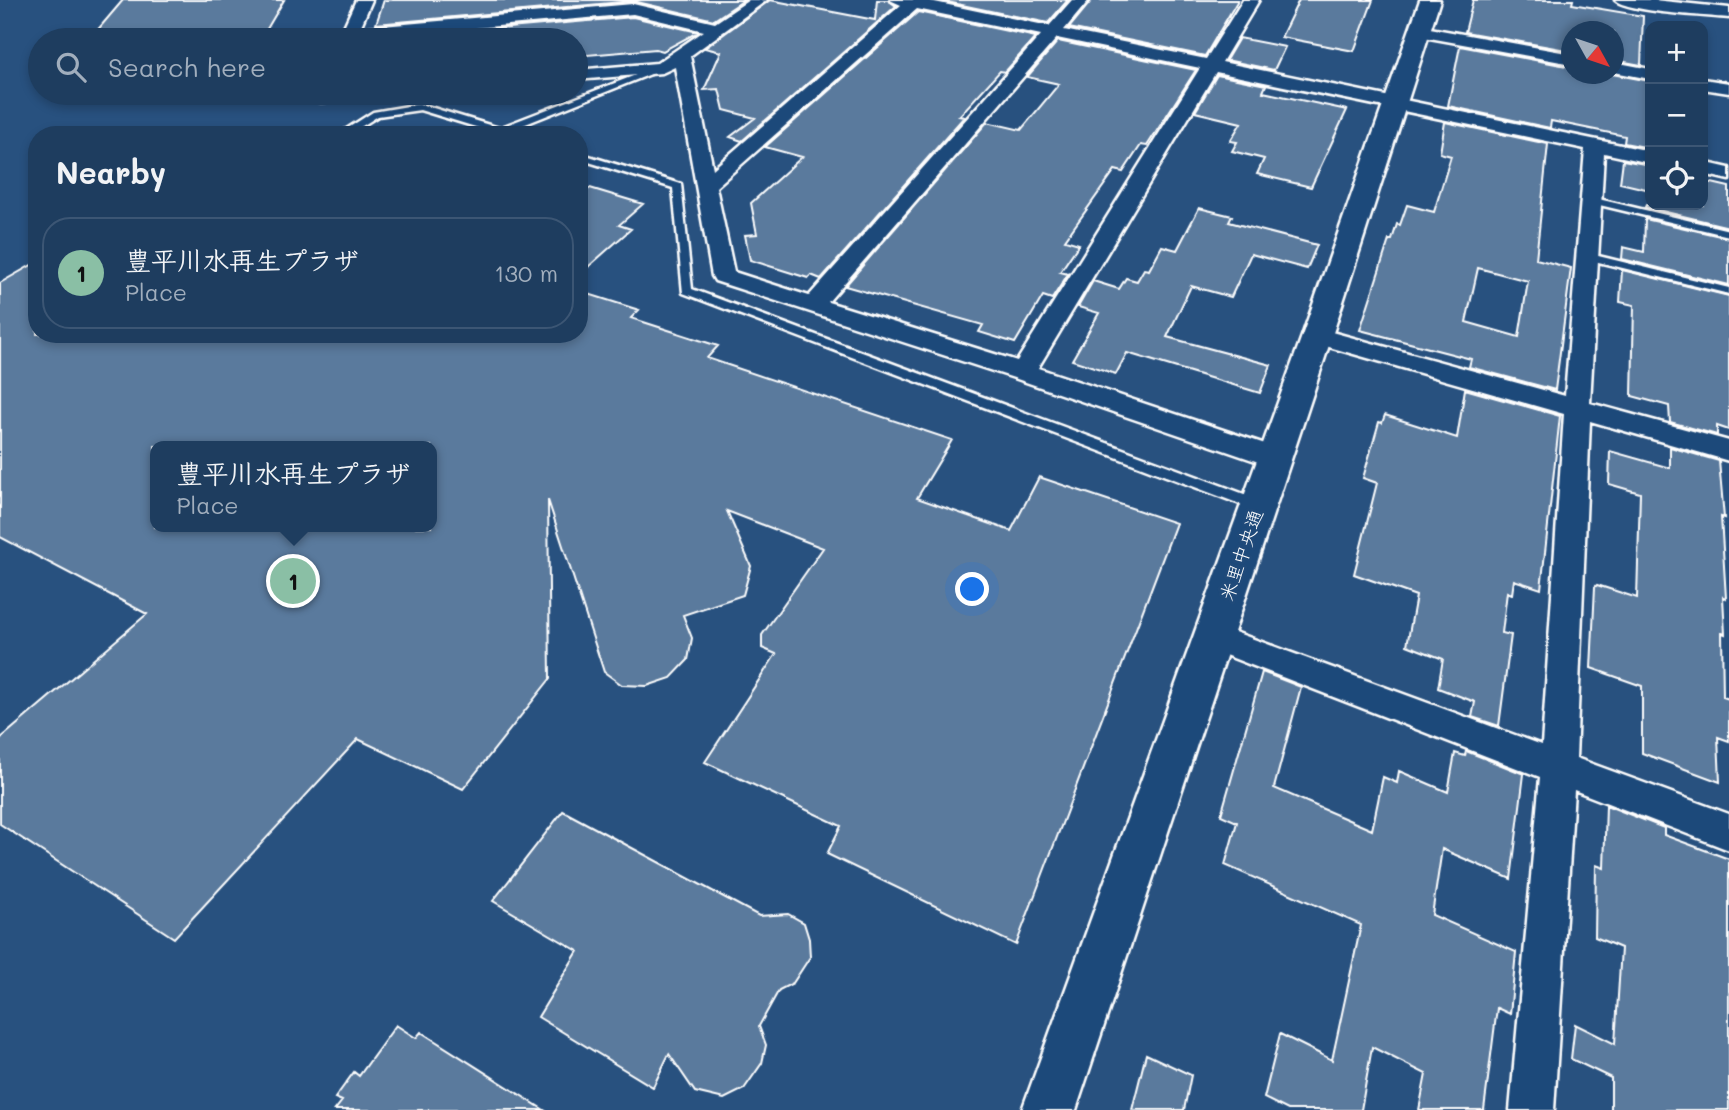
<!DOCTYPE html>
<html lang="en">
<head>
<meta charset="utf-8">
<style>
  body { margin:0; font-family:Mali,"Klee One",sans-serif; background:#2b4868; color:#f1f3f6 }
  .controls { position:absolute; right:21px; top:21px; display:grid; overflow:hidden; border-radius:14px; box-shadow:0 4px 10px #0003 }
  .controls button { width:63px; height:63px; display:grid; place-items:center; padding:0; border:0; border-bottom:2px solid #3c5674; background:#1e3d5f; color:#f1f3f6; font:35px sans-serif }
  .compass { position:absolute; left:1561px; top:21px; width:63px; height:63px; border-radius:50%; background:#1e3d5f; box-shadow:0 4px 10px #0003; rotate:130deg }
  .you { position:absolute; left:973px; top:590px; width:24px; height:24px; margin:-18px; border:5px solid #fff; border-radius:50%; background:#1a73e8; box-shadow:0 0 0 10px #1a73e833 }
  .badge { display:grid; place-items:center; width:46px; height:46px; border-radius:50%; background:#8abfa5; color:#111; font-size:23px; font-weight:700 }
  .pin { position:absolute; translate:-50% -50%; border:4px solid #fff; box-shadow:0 2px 7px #0006 }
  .popup { position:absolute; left:150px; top:441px; width:287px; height:91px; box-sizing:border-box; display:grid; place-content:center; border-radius:14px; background:#1e3d5f; filter:drop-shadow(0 2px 5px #0005); font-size:23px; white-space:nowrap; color:#a1aebd }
  .popup b { font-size:26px; color:#f1f3f6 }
  .popup::after { content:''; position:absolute; left:50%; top:100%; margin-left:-14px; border:14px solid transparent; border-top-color:#1e3d5f }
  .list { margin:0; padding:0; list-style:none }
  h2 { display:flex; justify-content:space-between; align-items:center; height:91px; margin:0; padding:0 28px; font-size:30px }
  h2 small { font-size:23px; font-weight:400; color:#a1aebd }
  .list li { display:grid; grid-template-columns:46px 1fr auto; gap:21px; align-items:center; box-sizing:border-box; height:112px; margin:0 14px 14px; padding:0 14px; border:2px solid #3c5674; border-radius:28px }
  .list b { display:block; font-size:26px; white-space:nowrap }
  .list p { margin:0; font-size:23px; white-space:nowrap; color:#a1aebd }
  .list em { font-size:23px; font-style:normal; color:#a1aebd }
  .icon { flex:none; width:38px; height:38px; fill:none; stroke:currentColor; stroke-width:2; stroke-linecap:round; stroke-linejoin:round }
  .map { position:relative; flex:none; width:1729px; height:1110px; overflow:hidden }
  .search { position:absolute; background:#1e3d5f; box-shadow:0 4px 10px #0003; left:28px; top:28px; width:560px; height:77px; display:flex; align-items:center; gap:18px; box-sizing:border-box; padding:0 24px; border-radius:38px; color:#a1aebd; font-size:26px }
  .panel { position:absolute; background:#1e3d5f; box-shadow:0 4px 10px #0003; left:28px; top:126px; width:560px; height:217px; border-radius:28px }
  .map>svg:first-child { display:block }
  .building { fill:#5a7a9d; stroke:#fff; stroke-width:2; fill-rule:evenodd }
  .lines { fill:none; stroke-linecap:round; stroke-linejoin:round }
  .service-casing { stroke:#fff; stroke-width:5 }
  .minor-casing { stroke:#fff; stroke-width:5 }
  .tertiary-casing { stroke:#fff; stroke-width:5 }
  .service { fill:#1f4a7a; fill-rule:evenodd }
  .minor { fill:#1f4a7a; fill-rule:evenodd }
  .tertiary { fill:#1f4a7a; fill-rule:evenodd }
  .labels { text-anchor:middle; stroke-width:6; stroke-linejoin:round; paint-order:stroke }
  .street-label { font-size:19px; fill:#fff; stroke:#1f4a7a }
</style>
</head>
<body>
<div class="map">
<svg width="1729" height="1110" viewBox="0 0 1729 1110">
  <rect width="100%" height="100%" fill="#28517f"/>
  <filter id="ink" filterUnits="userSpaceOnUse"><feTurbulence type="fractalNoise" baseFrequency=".0143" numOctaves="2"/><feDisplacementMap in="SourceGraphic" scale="14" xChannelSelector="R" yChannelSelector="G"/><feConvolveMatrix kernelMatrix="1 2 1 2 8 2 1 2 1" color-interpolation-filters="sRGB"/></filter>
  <g filter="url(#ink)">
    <path class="building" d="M123,0H284L264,34L151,40H89Z
      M384,0H744L714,20L633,1L376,24Z
      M770,0L875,20L877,0H888L896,6L742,141L730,137L755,118L724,110L719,89L704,90L721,52L705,48Z
      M938,0H1068L1048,23Z
      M1092,0H1238L1205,56L1069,28Z
      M1299,0H1373L1354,51L1281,37Z
      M1473,0H1573L1572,4L1643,16L1641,65L1614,60V32H1572V51L1465,32Z
      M918,12L1036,37L1005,72L1000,71L959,116L964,117L821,279L811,275L808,278L750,260L745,235L757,234L751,203L802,157L765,147Z
      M633,17L698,32L663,51L656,49L576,56V40H371Z
      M1239,38L1285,47L1274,70L1226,60Z
      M1058,41L1196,70L1147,146L1141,145L1123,172L1115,170L1065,240L1079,244L1060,272L1068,274L1052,299L1043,296L1015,343L979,332L983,325L845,286L987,122L1021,130L1059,84L1027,77Z
      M1460,46L1572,67V74H1612L1650,81V148L1624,143L1625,136L1551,121L1550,128L1448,106Z
      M1217,75L1266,85L1263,92L1347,110L1311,187L1257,174L1264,159L1232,151L1237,142L1230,141L1241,123L1195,112Z
      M1445,122L1548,144L1536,259L1571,268L1555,390L1469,367L1471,359L1360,330L1389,240H1392L1397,224L1400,225L1407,205L1434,212L1451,156L1440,153ZM1478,268L1528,281L1519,337L1466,322Z
      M1623,160L1650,165V190L1620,183Z
      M1703,181L1729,187V227L1645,207L1646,205H1703Z
      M590,188L643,204L619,225L631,229L579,275V197Z
      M1199,208L1232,216L1229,222L1317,245L1307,269L1251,254L1231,297L1191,286L1167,337L1271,365L1260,393L1127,353L1116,374L1072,360L1099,313L1078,307L1093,281L1119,289L1126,278L1137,281L1144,269L1149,270L1162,246L1177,250Z
      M1645,219L1729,238V285L1622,259L1623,247L1644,252Z
      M37,262V334H579V291L639,310L631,318L718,346L707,358L952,440L917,498L1011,531L1039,477L1176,523L1016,945L827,854L841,826L705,762L776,654L762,648V635L823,548L727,511L751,566L743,595L683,615L692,638L688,660L671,678L647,686L622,685L604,672L548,500L550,679L463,789L358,739L174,938L0,824V739L147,614L0,537V283ZM155,446H431V527H155Z
      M1622,270L1729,296V430L1717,426V435L1670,422L1669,406L1632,396L1634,305L1620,302Z
      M1465,389L1560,416L1541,589L1514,580L1512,594L1507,592L1502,633L1511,635L1499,726L1472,717L1475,702L1438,688L1443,659L1407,645L1416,596L1354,574L1377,483L1363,478L1379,422L1382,423L1385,415L1457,438Z
      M1670,447L1719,461L1724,518L1721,517L1726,598L1723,597L1725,634L1722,633L1723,697L1729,699V741L1718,737L1720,782L1642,753V686L1591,668L1595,587L1597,585L1637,598L1640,493L1609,484L1610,451L1670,468Z
      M1262,672L1301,687L1274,788L1372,830L1383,777L1397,783L1399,771L1448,792L1455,753L1465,756L1466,751L1524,774L1511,879L1442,849L1432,915L1516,952L1510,1014L1497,1008L1484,1110H1419L1426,1074L1372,1047L1361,1110H1288L1264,1098L1280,1034L1332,1060L1361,925L1225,865L1237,822L1221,815Z
      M1606,805L1664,828V835L1729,859V1110H1611V1078L1571,1059L1575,1024L1615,1044L1621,948L1595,937L1596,865L1604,868Z
      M563,811L759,916L788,914L804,923L809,939L810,957L793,983L779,990L759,1026L766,1045L762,1063L744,1089L724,1099L695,1092L669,1054L653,1087L538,1017L578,951L493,901Z
      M396,1025L416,1038L421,1032L544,1110H335L342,1101L335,1098L354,1072L359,1076Z
      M1146,1054L1191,1075L1184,1110H1132Z"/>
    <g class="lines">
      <defs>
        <path id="service" d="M659,66L666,68L508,131L516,135H502L420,110L378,116L348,135H337L373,112L420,104L499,128Z
          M579,153L681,184L692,289L1263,501L1265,505L1258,510L1253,509L683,293L673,188L579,159Z
          M1590,197L1729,230V236L1587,202L1585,200Z
          M1586,253L1729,288V294L1582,258V254Z"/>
        <path id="minor" d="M356,0H372L360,28L633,4L715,23L749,0H767L690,56L713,169L901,5L890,0H925L1049,26L1072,0H1089L1064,30L1206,59L1243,0H1259L1222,62L1650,151V163L1604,153L1590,403L1729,441V461L1590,421L1576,758L1729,814V850L1574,790L1554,1110H1510L1540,777L1202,646L1197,637L1202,628L1213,624L1542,745L1564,414L1308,341L1305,336L1308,331L1317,328L1565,396L1585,149L1216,72L1038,368L1283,450L1287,457L1283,464L1273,467L1014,378L715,281L712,276L675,67L662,73L576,80V70L657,63L704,31L633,14L338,40ZM917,9L1041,35L809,296L734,272L716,187ZM1057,38L1200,68L1017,361L828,302Z
          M1615,0H1654L1729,8V18C1708,16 1627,12 1615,0Z
          M1419,26L1572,54V64L1413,35L1411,31L1413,27Z
          M1614,62L1650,69V79L1614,72Z
          M1703,79L1729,83V93L1703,89Z
          M314,93H382L373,98L321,102L315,101L312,97Z
          M1703,162L1729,168V180L1703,174Z"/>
        <path id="tertiary" d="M1420,0H1440L1332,336L1076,1110H1022L1302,336Z"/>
      </defs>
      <use href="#service" class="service-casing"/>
      <use href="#minor" class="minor-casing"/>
      <use href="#tertiary" class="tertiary-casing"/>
      <use href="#service" class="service"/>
      <use href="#minor" class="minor"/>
      <use href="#tertiary" class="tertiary"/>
    </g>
  </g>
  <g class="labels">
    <g class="street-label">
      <text transform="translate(1241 555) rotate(-71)" y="7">米里中央通</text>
    </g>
  </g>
</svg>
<div class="controls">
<button>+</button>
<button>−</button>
<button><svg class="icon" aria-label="locate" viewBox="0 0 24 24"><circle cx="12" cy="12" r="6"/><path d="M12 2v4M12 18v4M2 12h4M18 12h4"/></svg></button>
</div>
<svg class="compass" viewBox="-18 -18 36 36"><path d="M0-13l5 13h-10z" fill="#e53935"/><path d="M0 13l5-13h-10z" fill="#a1aebd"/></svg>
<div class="you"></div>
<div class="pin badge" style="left:293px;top:581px">1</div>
<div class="popup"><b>豊平川水再生プラザ</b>Place</div>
<div class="search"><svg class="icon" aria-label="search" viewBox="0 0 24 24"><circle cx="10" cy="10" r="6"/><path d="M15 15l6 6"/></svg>Search here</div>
<section class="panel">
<h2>Nearby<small></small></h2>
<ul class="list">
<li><span class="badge">1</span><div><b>豊平川水再生プラザ</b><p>Place</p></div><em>130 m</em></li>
</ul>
</section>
</div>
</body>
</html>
